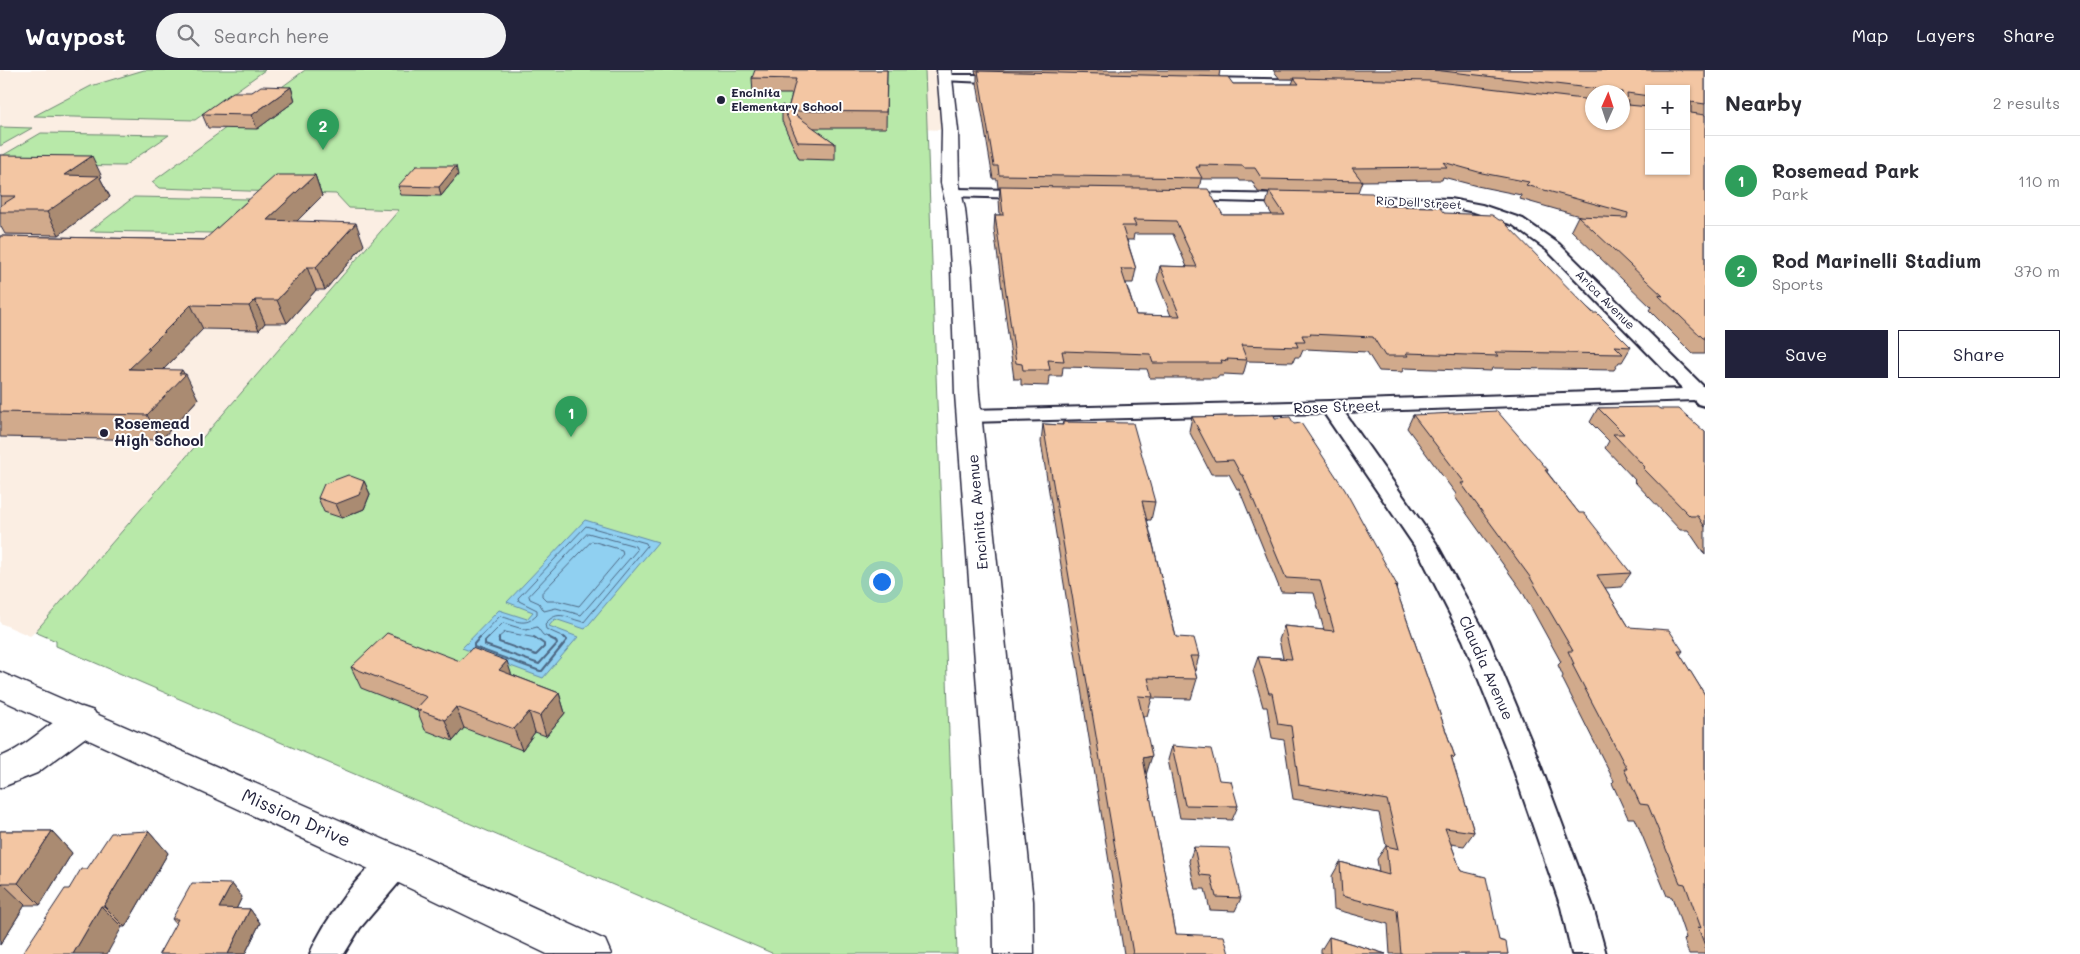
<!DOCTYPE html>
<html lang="en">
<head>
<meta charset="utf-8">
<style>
  body { margin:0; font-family:Mali,sans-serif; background:#f2f2f3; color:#2b2b33 }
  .controls { position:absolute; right:15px; top:15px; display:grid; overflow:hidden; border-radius:0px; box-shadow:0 1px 4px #0004 }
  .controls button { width:45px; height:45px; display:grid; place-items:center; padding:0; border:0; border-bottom:1px solid #e1e1e2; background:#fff; color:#2b2b33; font:25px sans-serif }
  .compass { position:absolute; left:1585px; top:15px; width:45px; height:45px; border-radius:50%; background:#fff; box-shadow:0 1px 4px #0004; rotate:3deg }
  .you { position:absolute; left:881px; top:511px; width:18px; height:18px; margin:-12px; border:4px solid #fff; border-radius:50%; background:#1a73e8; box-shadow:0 0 0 8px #1a73e833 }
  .badge { display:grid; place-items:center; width:32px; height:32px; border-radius:50%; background:#22223b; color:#fff; font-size:16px; font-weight:700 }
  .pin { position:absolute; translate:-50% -41px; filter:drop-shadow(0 1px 2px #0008) }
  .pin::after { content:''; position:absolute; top:26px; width:18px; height:15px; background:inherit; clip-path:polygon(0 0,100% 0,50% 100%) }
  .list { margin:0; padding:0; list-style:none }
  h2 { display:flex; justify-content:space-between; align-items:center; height:65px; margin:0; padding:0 20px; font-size:21px }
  h2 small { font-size:16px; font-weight:400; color:#7c7c81 }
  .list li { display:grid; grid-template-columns:32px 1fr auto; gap:15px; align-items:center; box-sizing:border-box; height:90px; padding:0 20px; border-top:1px solid #e1e1e2 }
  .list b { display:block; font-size:19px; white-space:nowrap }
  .list p { margin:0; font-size:16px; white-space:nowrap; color:#7c7c81 }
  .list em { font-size:16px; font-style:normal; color:#7c7c81 }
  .actions { display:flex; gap:10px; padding:15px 20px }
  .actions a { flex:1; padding:11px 0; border:1px solid #22223b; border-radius:0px; text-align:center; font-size:18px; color:#22223b }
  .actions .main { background:#22223b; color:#fff }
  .icon { flex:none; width:28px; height:28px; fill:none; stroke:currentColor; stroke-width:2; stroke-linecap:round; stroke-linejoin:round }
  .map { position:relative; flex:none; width:1705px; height:884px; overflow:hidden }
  header { display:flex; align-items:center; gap:30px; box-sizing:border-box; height:70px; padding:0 25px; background:#22223b; color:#fff }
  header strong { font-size:24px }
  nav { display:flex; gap:28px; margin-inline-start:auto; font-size:18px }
  .search { width:350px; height:45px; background:#f2f2f3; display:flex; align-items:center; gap:12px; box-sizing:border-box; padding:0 18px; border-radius:28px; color:#7c7c81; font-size:19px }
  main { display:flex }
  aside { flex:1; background:#fff }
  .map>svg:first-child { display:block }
  .built { fill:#fbeee3 }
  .green { fill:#b8e9a9; stroke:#6d8672 }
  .water { fill:#90d0f1; stroke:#648aa8 }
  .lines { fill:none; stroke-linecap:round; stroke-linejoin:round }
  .shore-far1 { stroke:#4e6884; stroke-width:1 }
  .shore { stroke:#4e6884; stroke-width:2 }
  .minor-casing { stroke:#22223b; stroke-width:4 }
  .tertiary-casing { stroke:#22223b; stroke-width:3 }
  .secondary-casing { stroke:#22223b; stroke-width:3 }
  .minor { fill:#fff; fill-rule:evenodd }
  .tertiary { fill:#fff; fill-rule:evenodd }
  .secondary { fill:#fff; fill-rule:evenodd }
  .wall { fill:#d1aa8c; stroke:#22223b; fill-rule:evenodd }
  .shaded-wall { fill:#aa8b72; stroke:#22223b }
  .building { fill:#f3c6a3; stroke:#22223b; fill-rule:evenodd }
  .poi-dot { fill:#22223b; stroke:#fff; stroke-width:2 }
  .labels { text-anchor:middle; stroke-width:4; stroke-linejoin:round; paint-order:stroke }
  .far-poi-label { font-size:12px; font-weight:bold; fill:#22223b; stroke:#fff; text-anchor:start }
  .far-street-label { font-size:12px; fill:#22223b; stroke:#fff }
  .street-label { font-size:15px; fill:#22223b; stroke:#fff }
  .poi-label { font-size:15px; font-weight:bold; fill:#22223b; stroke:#fff; text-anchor:start }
  .near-street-label { font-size:18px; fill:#22223b; stroke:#fff }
</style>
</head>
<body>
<header>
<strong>Waypost</strong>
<div class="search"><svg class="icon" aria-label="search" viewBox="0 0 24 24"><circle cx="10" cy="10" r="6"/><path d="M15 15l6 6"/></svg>Search here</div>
<nav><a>Map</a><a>Layers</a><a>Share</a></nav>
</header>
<main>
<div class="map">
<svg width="1705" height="884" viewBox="0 0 1705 884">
  <rect width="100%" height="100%" fill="#fff"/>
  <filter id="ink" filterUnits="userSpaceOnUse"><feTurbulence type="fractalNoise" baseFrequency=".02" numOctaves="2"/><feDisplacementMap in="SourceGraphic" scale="10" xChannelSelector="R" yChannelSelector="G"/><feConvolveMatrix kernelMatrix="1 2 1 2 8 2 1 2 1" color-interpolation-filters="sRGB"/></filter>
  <g filter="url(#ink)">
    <path class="built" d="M0,0H944L950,60L478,48L35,562L30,566L0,553Z"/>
    <path class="green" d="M144,0H265L195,50L34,46L91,16Z
      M305,0H925L957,884H774L56,576V571L35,562L399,140L349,138L336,124L159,118L152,112Z
      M0,57L32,58L0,76Z
      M41,63L169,65L124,96L0,94V87Z
      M134,127L249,129L212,163L90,161Z"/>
    <path class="water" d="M585,450L658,472L585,559L555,549L549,556L578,567L543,608L462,578L499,540L527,549L533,542L507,532Z"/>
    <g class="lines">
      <path class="shore-far1" d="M588,463L635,476L637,480L581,545L556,538L544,541L539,533L530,529L529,526Z
        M592,471L622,480L623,484L579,536L559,531H547L542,526V523Z
        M479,568L500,546C515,550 525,558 537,545V540L519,531L518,528L586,456L646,473L647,476L584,552C567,549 559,538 545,554L546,559L566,568
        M488,568L503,553L526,560L537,557L543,565L550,568
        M498,568L505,562L536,568"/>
      <path class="shore" d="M480,567L474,574V577L540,601H542L567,570L564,567
        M489,567L485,571V575L539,594L557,574L556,571L548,567
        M499,567V572L536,585L544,577V574L534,567"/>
      <defs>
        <path id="minor" d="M946,5H1007L1013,9L1007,13L942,10L940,8L942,6Z
          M1202,8L1322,10L1328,14L1322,18L1198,14L1196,12Z
          M952,119L1028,120L1033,121L1035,124L1033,127L1028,128L947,126L945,123L947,120Z
          M1183,123L1298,125L1303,126L1305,129L1303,132L1298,133L1178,130L1176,127L1178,124Z
          M1348,126L1450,129L1482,135L1523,149L1559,174L1705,318V336L1698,334L1694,330L1344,342L1436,473L1489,570L1534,678L1593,837L1606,884H1572L1561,837L1506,678L1463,570L1418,481L1324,343L969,352L962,350L959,346L962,342L969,340L1330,331L1683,319L1547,180L1513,155L1474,142L1450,137L1343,133L1341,130L1343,127Z
          M396,779L407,783L412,793L407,803L360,858L344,884H310C323,853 365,790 396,779Z"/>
        <path id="tertiary" d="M937,0H951L958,60L959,113L965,139L971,197L979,324L1033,831L1034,884H994L993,831L955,324L951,197L947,139L941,113L942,60Z
          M82,637L94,641L99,651L94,661L37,703L0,718V687C30,676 51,648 82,637Z"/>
        <path id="secondary" d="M0,602L410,781L605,870L611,884H547L382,805L0,629Z"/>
      </defs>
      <use href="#minor" class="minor-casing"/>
      <use href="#tertiary" class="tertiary-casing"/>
      <use href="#secondary" class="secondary-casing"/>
      <use href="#minor" class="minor"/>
      <use href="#tertiary" class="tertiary"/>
      <use href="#secondary" class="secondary"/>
    </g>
    <path class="wall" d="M887,0L886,58H813L835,73V90L799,89L782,51V35L788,39L792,24H753L752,8Z
      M975,0H1220L1219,6L1233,14H1292L1294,9H1280L1273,0H1705V284H1693L1649,240L1651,237L1571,160L1578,146L1583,147L1520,129L1521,125L1477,116L1443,107L1442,110L1362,111L1358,122L1383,136L1444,143L1587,237L1631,277L1622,292H1619L1614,300L1492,298L1491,301L1404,298L1402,302L1379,301L1367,282L1306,279V280H1303L1300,287H1295L1293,292L1247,291L1243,305L1224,304L1223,306H1218V308H1150L1147,299L1063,297L1062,306H1049L1048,316L1021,315V309H1014L994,159L995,145H1000L999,129L1000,118H998L997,109H993L977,13V4H976ZM1649,19H1686L1649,101ZM1592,22H1622L1592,52ZM1201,109H1239L1240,111H1252L1258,122L1269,123L1266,134L1272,145H1223L1199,119ZM1134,164H1173L1187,197L1160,196L1157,210L1171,246L1136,245L1126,213H1133L1136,199L1127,170H1133Z
      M291,17L295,31L257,59L208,58L202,44L252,22Z
      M0,85L102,107L100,108L110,127L59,165L5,164L0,155Z
      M315,105L322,126L297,151L364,175L325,220H316L287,253H265L259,260L203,259L163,300L184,304L198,329L161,370L0,367V166L204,170Z
      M458,105L441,126L401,125L398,116Z
      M1598,338L1660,339L1705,362V485L1688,460H1680L1634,411L1635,410L1605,378L1609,371L1590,352Z
      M1413,345L1548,400L1547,402L1579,443L1631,503L1621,517L1605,518L1629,557L1683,581L1680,585L1705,625V884H1689L1684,870L1686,868L1672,827L1667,826L1635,748H1628L1612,713L1614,711L1562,608L1563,606L1558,595L1561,592L1522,521L1455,427L1456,424L1407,358Z
      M1192,347L1398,517L1396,519L1455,687L1452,690L1474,762L1464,776L1451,774L1461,801L1499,870L1508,884H1390L1388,854L1334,839L1332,806L1340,792L1379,802L1377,789L1386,776L1379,743L1293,729L1284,670L1272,668L1267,637H1263L1253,601L1258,587L1283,588L1279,570L1284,556L1324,560L1314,523L1281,522L1239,419H1237L1229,404H1211L1189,361Z
      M1063,352L1155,432L1151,450H1147L1176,567L1199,586L1195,601L1197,609L1191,629L1152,628L1147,646H1143L1146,705L1176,864L1229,884H1124L1041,372L1043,354L1062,355Z
      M364,411L370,424L364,439L342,448L324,442L318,428Z
      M460,591L512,605L559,623L565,643L546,666L535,662L522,680L464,658L453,671L425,660L417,640L361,618L351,597Z
      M1172,676L1219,710L1238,736L1232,750L1180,748L1168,690Z
      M0,761H52L72,783L40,835H25L0,875Z
      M149,761L168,783L125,857H122L69,819L87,799Z
      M1194,777L1241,828L1235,841L1210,840L1205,819H1195L1189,791Z
      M232,814L242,827L236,839H250L260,853L245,884H159L176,854L172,849Z
      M1329,867L1386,884H1321V880Z"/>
    <path class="shaded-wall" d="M291,17L295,31L257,59L252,45Z
      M92,86L102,107L100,108L110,127L59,165L47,142L64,105Z
      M456,96L458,105L441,126L439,117Z
      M315,105L322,126L276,172L267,150Z
      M356,153L364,175L325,220L316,197Z
      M307,197L316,220L287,253L277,230Z
      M255,230L265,253L259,260L249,236Z
      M191,235L203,259L162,301L129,299L147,279Z
      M182,300L185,305L186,304L198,329L161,370L147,345Z
      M364,411L370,424L364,439L342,448L336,434Z
      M507,591L514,612L499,600Z
      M559,623L565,643L546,666L540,646Z
      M456,637L464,658L453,671L445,650Z
      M529,642L535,662L522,680L514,659Z
      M1152,686L1146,705L1137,707L1143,688Z
      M52,761L72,783L40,835L18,813Z
      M149,761L168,783L125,857L104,836Z
      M2,813L25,835L0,875V817Z
      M232,814L242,827L230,852L219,838Z
      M101,836L122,857L107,884H73Z
      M250,839L260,853L245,884H228Z"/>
    <path class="building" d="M755,0H887L886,42L790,41L835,73L798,72L782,35L788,39L796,9L752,8Z
      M1434,0H1705V34L1691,32V43L1705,45V268H1703L1658,225L1663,226L1578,146L1627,148L1628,143L1526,115L1529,112L1482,103L1443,92L1447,97L1352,98L1362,111L1262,109L1255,98H1244L1243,96L1199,95L1200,97H1196L1202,108L999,105L998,96H994L978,1L1228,7L1233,14H1299L1294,8L1429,11L1592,30V52H1622V22H1598V19ZM1649,19H1686V101H1649V37L1628,35L1627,23L1649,26Z
      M261,16L291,17L252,45L202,44L233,22H252Z
      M0,85L92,86L64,105L99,106L47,142H0V136L16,126H0Z
      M416,96H456L439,117L398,116Z
      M276,105H315L267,150L356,153L316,197H307L277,230H255L249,236L191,235L147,279H150L129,299L182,300L179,304H186L147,345L0,342V166L204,170Z
      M1000,116L1208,119L1223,145H1285L1269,121L1372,123L1383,136L1439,137L1444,143L1492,145L1499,150H1502L1587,237L1593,243H1597L1631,277L1615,276L1623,284L1495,282L1498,286L1406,283L1408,286H1385L1373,267L1310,264L1311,265H1302L1305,272H1296L1298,277L1241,275L1247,290L1227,289L1228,291L1221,290L1222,293H1153L1150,284L1062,281L1064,291L1048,290L1050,300H1023L1022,294L1016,293L995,145H1003ZM1133,150L1176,151L1197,197L1160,196L1180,246L1136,245L1121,199H1136L1122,156H1136Z
      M1657,337L1660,339H1679L1705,362V457L1698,446H1690L1643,398L1645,397L1613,364H1624L1598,338Z
      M1497,341L1548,400H1545L1579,443H1584L1631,503L1597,505L1629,557L1669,560L1683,581H1678L1705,625V876L1698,857L1701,858L1685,814L1680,813L1648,735L1640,734L1624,699H1627L1572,594H1574L1568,581H1573L1530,507L1461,413H1465L1413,345Z
      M1274,345L1275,348L1290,347L1294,354L1301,353L1345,420L1398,517L1395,516L1455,687L1451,686L1474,762L1445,758L1461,801L1486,807L1499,870L1506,872L1508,884H1401L1397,840L1342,826L1340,792L1389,805L1386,776L1399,779L1387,730L1299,715L1291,656L1278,654L1272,623H1269L1258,587L1292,589L1284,556L1334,561L1320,510L1286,508L1243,405H1241L1233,390L1215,391L1192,347Z
      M1063,352L1133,353L1155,432L1142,431L1176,567L1194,568L1199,586H1190L1197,609L1148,608L1153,627L1138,626L1152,686L1143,688L1176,864L1224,866L1229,884H1133L1043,354L1063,355Z
      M348,405L364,411L359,425L336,434L318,428L324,414Z
      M387,563L460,591L472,578L507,591L499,600L559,623L540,646L529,642L514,659L456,637L445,650L416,639L427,627L351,597Z
      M1172,676L1211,679L1219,710L1231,711L1238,736L1185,735Z
      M0,761H52L18,813H2L0,817Z
      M149,761L104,836H101L73,884H22L65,819H69L81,799H87L111,763Z
      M1194,777L1229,778L1241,828L1216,827L1211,806L1200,805Z
      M192,813L232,814L219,838L250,839L228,884H159L178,849H172Z
      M1329,867L1386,884H1330Z"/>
  </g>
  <g class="poi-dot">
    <circle cx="721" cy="30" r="5"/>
    <circle cx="104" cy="363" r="5"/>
  </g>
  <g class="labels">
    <g class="far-poi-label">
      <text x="731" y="27">Encinita<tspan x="731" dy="14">Elementary School</tspan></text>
    </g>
    <g class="far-street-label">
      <text transform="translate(1419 133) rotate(3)" y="4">Rio Dell Street</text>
      <text transform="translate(1605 230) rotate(45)" y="4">Arica Avenue</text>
    </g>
    <g class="street-label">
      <text transform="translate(1337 337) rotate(-2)" y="5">Rose Street</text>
      <text transform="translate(978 442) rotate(-95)" y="5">Encinita Avenue</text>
      <text transform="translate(1486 598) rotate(66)" y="5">Claudia Avenue</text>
    </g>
    <g class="poi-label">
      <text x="114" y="359">Rosemead<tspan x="114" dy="17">High School</tspan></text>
    </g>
    <g class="near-street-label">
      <text transform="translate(296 748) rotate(24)" y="6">Mission Drive</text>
    </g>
  </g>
</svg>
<div class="controls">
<button>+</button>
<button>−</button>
</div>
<svg class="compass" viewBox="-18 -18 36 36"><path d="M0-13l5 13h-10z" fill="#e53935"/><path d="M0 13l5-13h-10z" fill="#7c7c81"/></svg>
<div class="you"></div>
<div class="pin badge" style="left:571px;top:367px;background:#2e9e5b">1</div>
<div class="pin badge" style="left:323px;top:80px;background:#2e9e5b">2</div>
</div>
<aside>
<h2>Nearby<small>2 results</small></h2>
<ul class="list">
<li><span class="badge" style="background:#2e9e5b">1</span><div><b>Rosemead Park</b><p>Park</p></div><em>110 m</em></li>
<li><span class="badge" style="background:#2e9e5b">2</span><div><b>Rod Marinelli Stadium</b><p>Sports</p></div><em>370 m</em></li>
</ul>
<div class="actions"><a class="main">Save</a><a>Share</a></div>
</aside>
</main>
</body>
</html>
